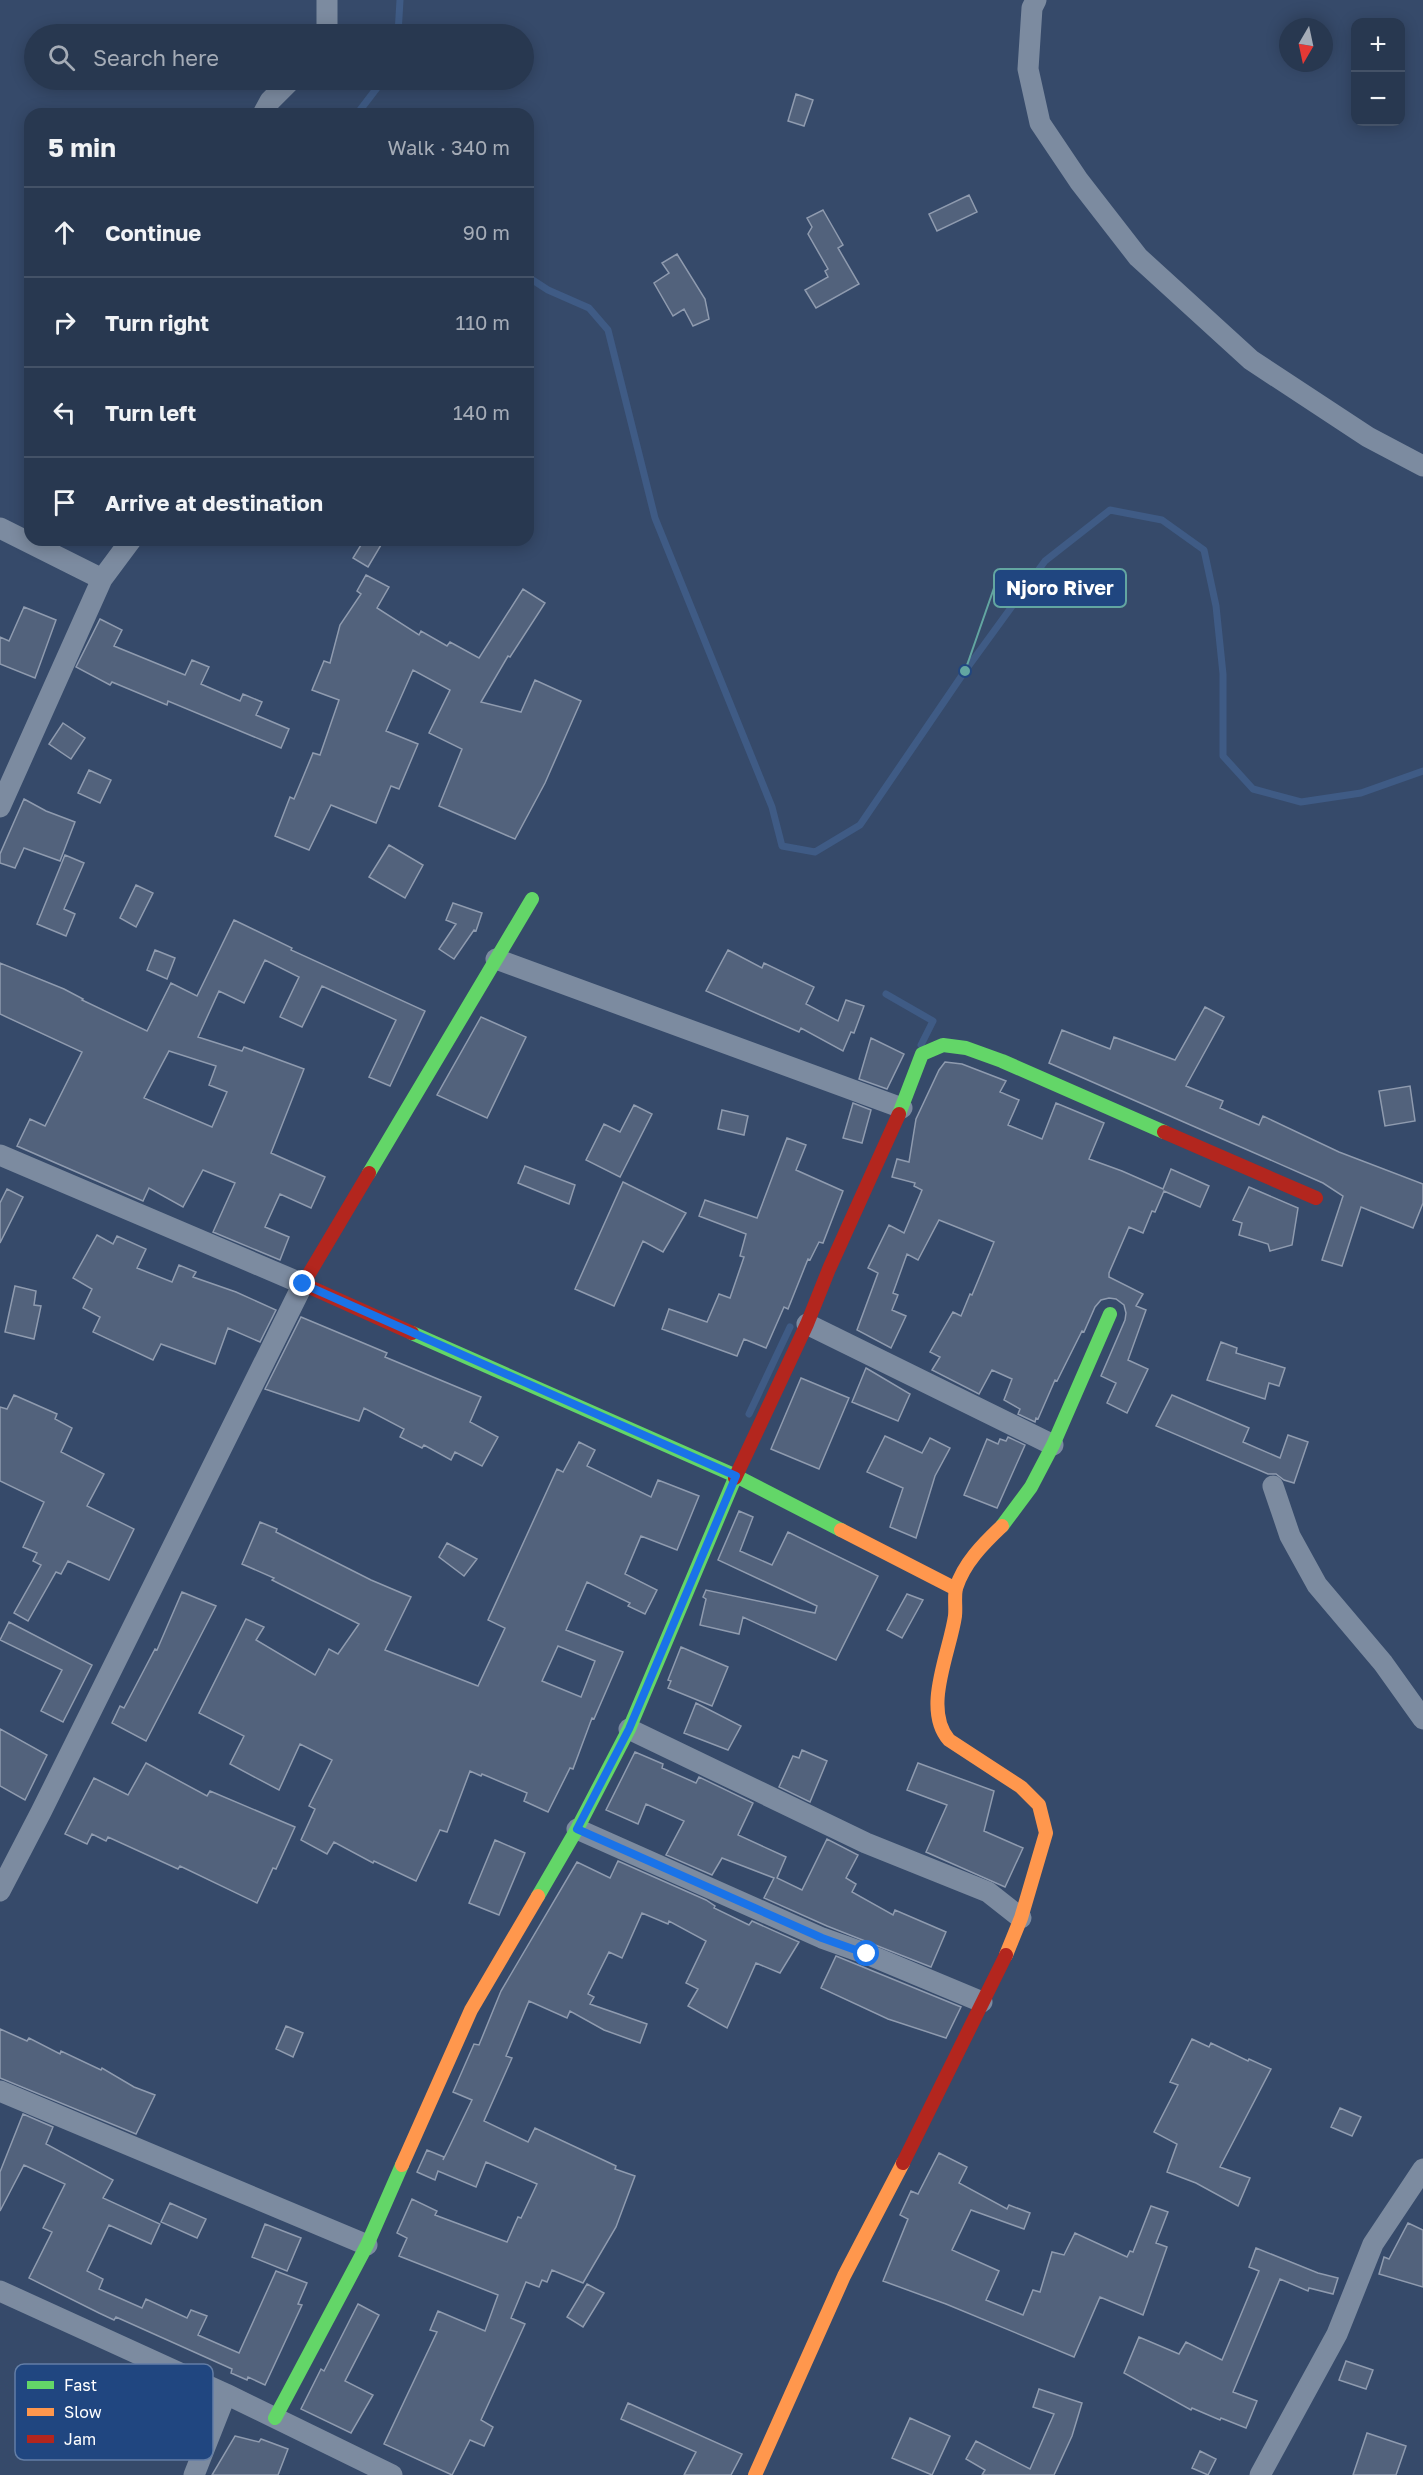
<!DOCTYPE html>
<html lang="en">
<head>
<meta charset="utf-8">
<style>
  body { margin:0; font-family:"Golos Text",sans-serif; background:#303f57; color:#f1f3f6 }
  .controls { position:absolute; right:18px; top:18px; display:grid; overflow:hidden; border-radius:12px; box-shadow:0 3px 15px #0003 }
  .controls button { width:54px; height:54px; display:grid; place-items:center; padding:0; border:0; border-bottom:2px solid #445267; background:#283850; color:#f1f3f6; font:30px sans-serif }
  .compass { position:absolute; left:1279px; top:18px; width:54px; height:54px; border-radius:50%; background:#283850; box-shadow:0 3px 15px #0003; rotate:189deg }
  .stop { position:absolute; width:18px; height:18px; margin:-14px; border:4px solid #1a73e8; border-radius:50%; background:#fff }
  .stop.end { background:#1a73e8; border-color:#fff; box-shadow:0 2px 6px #0008 }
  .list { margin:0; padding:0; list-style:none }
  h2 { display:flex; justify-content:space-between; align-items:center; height:78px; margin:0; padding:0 24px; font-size:26px }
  h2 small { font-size:20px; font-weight:400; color:#a5acb7 }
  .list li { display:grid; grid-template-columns:39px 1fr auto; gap:18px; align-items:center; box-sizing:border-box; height:90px; padding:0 24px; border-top:2px solid #445267 }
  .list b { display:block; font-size:22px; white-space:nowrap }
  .list em { font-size:20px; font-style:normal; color:#a5acb7 }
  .icon { flex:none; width:33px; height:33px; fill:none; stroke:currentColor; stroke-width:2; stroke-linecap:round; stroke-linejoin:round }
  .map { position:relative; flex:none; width:1423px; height:2475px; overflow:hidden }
  .search { position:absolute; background:#283850; box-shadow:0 3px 15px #0003; left:24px; top:24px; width:510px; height:66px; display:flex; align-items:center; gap:15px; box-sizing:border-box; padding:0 21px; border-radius:33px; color:#a5acb7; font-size:22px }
  .panel { position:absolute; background:#283850; box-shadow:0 3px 15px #0003; left:24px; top:108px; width:510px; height:438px; border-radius:18px }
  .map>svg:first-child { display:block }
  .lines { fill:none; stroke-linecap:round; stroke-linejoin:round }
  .stream { stroke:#3f5b85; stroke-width:7 }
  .building { fill:#52627c; stroke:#8f9baf; stroke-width:1.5; fill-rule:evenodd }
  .street { stroke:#7c8ba0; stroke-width:21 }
  .fast { stroke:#63d668; stroke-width:14 }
  .slow { stroke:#ff974d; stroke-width:14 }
  .jam { stroke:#b3261e; stroke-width:14 }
  .route { stroke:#1a73e8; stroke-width:8 }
  .key { fill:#204680; stroke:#637ea6; stroke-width:1.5 }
  .key-label { font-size:16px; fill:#fff }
  .leader { fill:none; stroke:#63a6a1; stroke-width:2 }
  .callout-dot { fill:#63a6a1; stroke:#204680; stroke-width:2 }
  .callout { fill:#204680; stroke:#63a6a1; stroke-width:2 }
  .callout-label { font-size:20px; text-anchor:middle; font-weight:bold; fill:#fff }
</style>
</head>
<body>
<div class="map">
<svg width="1423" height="2475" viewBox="0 0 1423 2475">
  <rect width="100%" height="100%" fill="#364a6a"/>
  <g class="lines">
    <path class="stream" d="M398,34L400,0
      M357,114L383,80
      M528,277L548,290L589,308L608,330L655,518L772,807L782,846L815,852L860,825L965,671L1045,561L1110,510L1162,520L1204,550L1216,606L1223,674V756L1253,789L1301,802L1361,793L1423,771
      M886,994L933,1021L921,1045
      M749,1414L790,1327"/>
  </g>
  <path class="building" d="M796,94L813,100L804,126L788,121Z
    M969,195L977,212L937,231L929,214Z
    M823,210L843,245L838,248L859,284L816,308L805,290L828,277L825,271L828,269L808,234L812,227L807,218Z
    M677,254L705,299L709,319L693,326L684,309L673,316L654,283L669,273L662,263Z
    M364,540H384L368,567L353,558Z
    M366,575L389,587L377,608L419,635L421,631L447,646L450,642L479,658L523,589L545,603L510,657L508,656L481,702L521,712L535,680L581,701L545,783L515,839L439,806L462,749L429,733L450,690L413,670L386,731L418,744L399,789L391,786L376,823L331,805L309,850L275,836L290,797L294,799L313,753L320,755L339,700L312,690L324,661L330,663L340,625L361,594L357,591Z
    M24,607L56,620L35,678L0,664V637L9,641Z
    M100,619L122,630L114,646L185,675L192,660L209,667L201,684L240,701L243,694L262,702L256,715L289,729L281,748L168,701L167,705L112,682L110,685L76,667Z
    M63,723L85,738L71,759L49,744Z
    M89,770L111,780L100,803L78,793Z
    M24,799L46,811L75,822L60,861L24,848L15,868L0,863V854Z
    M389,845L423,865L405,898L369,877Z
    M65,855L84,863L64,909L75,914L66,936L37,924Z
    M136,885L153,893L136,927L120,918Z
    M453,903L482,913L476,931L474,930L454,959L439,949L456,924L446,920Z
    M234,920L292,948L291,950L425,1011L390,1086L369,1077L396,1020L322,986L302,1027L280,1017L299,977L265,960L244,1003L219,991L198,1037L242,1051L244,1047L304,1069L271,1153L325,1177L311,1208L280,1194L265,1227L289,1237L280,1260L213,1232L235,1183L203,1170L183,1207L149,1188L143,1201L17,1146L30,1119L45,1126L82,1052L0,1014V963L64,989L83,999L82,1000L147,1031L171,983L197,996ZM169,1051L216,1066L209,1085L227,1092L212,1127L144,1098Z
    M155,950L175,958L167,979L147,970Z
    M728,950L762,968L764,963L814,987L806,1004L838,1021L846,1000L864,1006L854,1033L851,1032L843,1051L801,1028L799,1032L706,991Z
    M1205,1007L1224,1017L1186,1086L1223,1101L1220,1108L1259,1125L1263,1116L1339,1152L1423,1184V1203L1413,1228L1361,1207L1342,1266L1322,1260L1343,1196L1323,1183L1049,1063L1062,1030L1110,1049L1114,1037L1175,1060Z
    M481,1017L526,1037L487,1118L437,1095Z
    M871,1038L904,1054L887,1089L859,1079Z
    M945,1062L962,1064L1006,1081L1000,1092L1019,1100L1008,1125L1042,1139L1056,1103L1104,1123L1089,1159L1122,1171L1163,1189L1171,1169L1209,1186L1200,1207L1164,1191L1155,1212L1152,1211L1143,1233L1129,1227L1109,1273V1277L1143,1294L1136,1306L1146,1310L1128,1360L1148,1369L1127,1413L1107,1403L1116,1383L1101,1376L1125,1320L1126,1313L1124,1305L1116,1299L1109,1298L1101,1300L1095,1307L1084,1332L1082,1331L1057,1381L1055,1380L1038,1419L1036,1418L1035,1422L1018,1414L1020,1409L1004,1400L1012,1379L992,1370L979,1394L932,1370L940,1357L930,1352L953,1312L961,1316L970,1294L972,1295L994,1242L939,1220L918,1260L907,1254L893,1293L898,1295L892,1310L906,1316L891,1348L857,1330L878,1273L868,1268L889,1225L904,1233L922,1190L914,1186L915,1183L892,1177L897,1159L909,1162L916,1119L939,1070Z
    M1410,1086L1415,1121L1385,1126L1379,1091Z
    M853,1103L871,1110L862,1143L843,1138Z
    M634,1105L652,1114L620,1177L586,1160L604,1124L620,1132Z
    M722,1110L748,1116L744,1135L718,1129Z
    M787,1138L806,1145L796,1170L843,1191L823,1243L819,1242L810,1260L808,1259L788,1309L784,1307L766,1348L744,1339L737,1356L662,1329L669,1309L707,1322L719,1294L730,1298L744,1257L740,1256L746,1234L699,1216L705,1200L757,1218Z
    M525,1166L575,1185L569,1204L518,1183Z
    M623,1182L686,1213L663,1252L643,1241L614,1306L575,1289Z
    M1249,1187L1298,1208L1292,1245L1270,1251L1268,1244L1239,1235L1242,1223L1233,1220Z
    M7,1189L23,1197L0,1243V1203Z
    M97,1235L113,1244L117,1236L146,1249L137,1268L172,1282L179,1265L196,1272L193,1277L236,1292L276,1310L260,1342L228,1328L215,1364L161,1344L153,1360L93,1332L100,1317L83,1308L92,1289L73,1278Z
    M15,1286L36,1291L34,1305L41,1306L34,1339L5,1332Z
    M301,1317L387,1353L385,1357L481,1397L470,1422L498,1437L482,1466L455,1452L451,1460L424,1445L422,1448L400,1437L404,1429L364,1408L359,1421L265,1389Z
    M1221,1342L1237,1348L1236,1353L1285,1368L1279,1386L1269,1383L1265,1399L1207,1380Z
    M866,1368L910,1394L898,1421L852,1402Z
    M801,1378L849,1398L819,1469L771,1449Z
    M14,1395L57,1414L55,1419L72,1428L61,1452L104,1474L87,1506L134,1529L109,1580L68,1561L61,1574L56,1572L28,1621L14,1613L41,1565L33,1561L37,1553L23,1547L44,1502L0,1481V1407L7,1409Z
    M1172,1395L1249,1428L1243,1442L1280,1458L1288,1435L1308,1442L1294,1483L1284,1480L1276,1474H1268L1156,1426Z
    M885,1436L922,1453L930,1438L950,1448L935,1476L916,1538L890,1527L903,1488L867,1472Z
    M1008,1437L1025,1445L997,1508L964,1495L987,1439L998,1444L1000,1439L1006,1441Z
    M579,1442L595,1450L587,1466L651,1497L658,1480L699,1496L677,1550L641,1536L625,1574L657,1590L645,1614L628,1606L630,1603L587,1582L566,1630L623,1652L594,1719L592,1718L573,1769L570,1768L548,1812L524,1801L527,1793L482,1774L481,1776L470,1771L447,1832L440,1830L416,1881L374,1861L373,1863L334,1842L327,1854L301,1840L315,1809L309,1806L332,1760L300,1744L279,1790L230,1764L244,1736L199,1713L246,1619L264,1627L256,1640L315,1675L329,1649L338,1654L359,1624L272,1580L274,1578L242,1564L260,1522L277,1529L276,1532L371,1580L411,1597L385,1650L478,1686L505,1628L488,1620L557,1469L563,1472ZM558,1646L595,1661L581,1697L542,1681Z
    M739,1511L753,1517L740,1551L772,1565L788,1532L878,1576L836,1660L743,1617L739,1634L700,1625L706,1599L703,1597L706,1590L815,1613L817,1606L718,1560Z
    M447,1543L477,1559L464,1576L439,1557Z
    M182,1592L216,1606L146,1741L112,1723L120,1706L124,1708L155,1649L157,1650Z
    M907,1594L923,1600L902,1638L887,1630Z
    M9,1622L92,1665L63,1722L41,1711L62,1670L0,1640Z
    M681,1647L728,1667L712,1706L668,1688L671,1681L668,1680Z
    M696,1703L741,1726L728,1750L684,1733Z
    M0,1729L47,1755L25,1800L0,1786Z
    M802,1750L827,1761L810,1802L779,1787L793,1756L799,1758Z
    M635,1752L663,1764L662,1768L696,1783L699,1777L753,1803L738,1835L786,1857L777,1878L802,1890L827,1839L858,1855L846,1878L856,1884L852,1892L893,1915L895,1910L946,1932L931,1967L827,1926L764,1898L774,1878L722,1858L712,1875L666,1855L684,1821L646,1804L638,1824L606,1810Z
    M146,1763L207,1796L210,1791L295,1827L276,1869L273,1868L257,1903L180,1866L178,1869L108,1837L106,1841L92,1834L87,1844L65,1834L94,1778L128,1795Z
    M918,1763L994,1791L984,1831L1023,1848L1005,1887L926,1852L947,1805L907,1790Z
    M495,1840L525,1853L499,1915L469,1903Z
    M618,1861L706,1900L715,1906L714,1908L749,1925L752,1921L799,1942L780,1973L756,1963L727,2028L688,2006L698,1989L686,1983L706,1941L669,1921L668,1924L642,1913L622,1958L609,1952L588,1994L594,1997L590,2004L647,2024L640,2043L604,2030L570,2011L567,2018L529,2001L506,2056L512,2058L484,2121L528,2142L535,2128L616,2166L615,2169L635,2176L616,2227L583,2283L552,2270L547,2282L542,2280L539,2287L526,2282L511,2318L525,2324L481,2420L493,2427L484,2446L470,2440L452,2475L384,2444L437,2332L430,2330L438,2311L485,2331L498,2295L399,2256L407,2238L397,2233L412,2199L437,2211L435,2215L507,2242L518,2217L521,2218L537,2184L486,2162L476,2187L438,2171L435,2180L417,2172L427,2150L444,2157L443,2160L472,2100L453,2092L474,2044L479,2045L501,1991L577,1862L610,1878Z
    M836,1956L961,2007L946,2038L888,2019L821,1988Z
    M286,2026L303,2033L293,2057L276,2049Z
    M0,2029L27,2041L29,2038L60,2054L61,2051L101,2070L102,2068L134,2087L155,2095L136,2134L0,2078Z
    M1192,2039L1209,2047L1211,2043L1248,2061L1249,2059L1271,2069L1220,2167L1250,2178L1238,2206L1196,2183L1167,2172L1177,2144L1154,2132L1178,2085L1170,2082Z
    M1340,2108L1361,2117L1352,2136L1331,2127Z
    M23,2114L53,2127L46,2144L113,2180L103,2198L160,2224L151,2244L109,2225L87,2271L103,2279L99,2289L142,2308L146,2299L187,2318L191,2310L207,2316L198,2335L239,2353L276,2271L307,2283L298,2304L302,2305L265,2385L248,2377L247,2380L231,2373L232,2369L116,2317L114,2320L99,2313L29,2278L52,2232L43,2228L65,2184L24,2165L0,2211V2172Z
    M939,2153L967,2167L959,2183L1007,2209L1009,2205L1030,2213L1024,2229L971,2210L952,2250L999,2271L986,2300L1023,2315L1033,2290L1040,2292L1052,2252L1064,2255L1075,2233L1127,2257L1130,2251L1133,2252L1151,2206L1168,2212L1156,2243L1167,2247L1143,2315L1100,2297L1074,2357L946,2304L883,2281L908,2219L900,2215L911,2191L918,2194Z
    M170,2203L206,2219L197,2238L161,2222Z
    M1408,2223L1423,2230V2287L1379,2274L1384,2257L1389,2259Z
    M265,2224L301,2238L287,2271L252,2257Z
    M1256,2248L1318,2273L1338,2278L1333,2294L1309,2288L1308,2291L1280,2279L1233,2392L1257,2401L1246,2428L1221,2418L1220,2420L1192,2408L1191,2410L1124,2373L1139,2337L1179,2354L1186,2342L1222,2360L1259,2271L1249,2267Z
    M587,2284L604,2293L583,2327L567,2317Z
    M358,2304L379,2315L345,2381L373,2395L351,2433L301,2409L321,2369L324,2371Z
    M1346,2361L1373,2370L1366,2389L1339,2380Z
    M1039,2389L1082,2403L1072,2436L1054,2475H982L985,2470L966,2459L976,2441L1030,2469L1054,2414L1033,2407Z
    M628,2403L742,2454L731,2475H684L696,2452L621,2419Z
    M910,2418L950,2436L932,2475L892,2458Z
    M1367,2433L1406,2446L1396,2475H1353Z
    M235,2436L259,2442L261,2439L288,2449L278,2475H212Z
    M1200,2451L1216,2459L1208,2475L1192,2468Z"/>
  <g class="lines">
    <path class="street" d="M1036,0L1032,8L1028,69L1040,123L1079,181L1138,257L1251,360L1368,437L1423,466
      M323,34L327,30V0
      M263,114L270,101L291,80
      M0,528L102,579
      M0,807L102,579L131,540
      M496,959L902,1108
      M0,1155L303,1284L41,1812L0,1891
      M807,1324L1053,1445
      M1273,1486L1290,1536L1317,1585L1383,1663L1423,1719
      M629,1729L866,1843L988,1892L1021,1918
      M577,1829L822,1938L867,1954L982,2002
      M0,2091L367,2245
      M0,2291L226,2394L392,2475
      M194,2475L226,2394
      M1260,2475L1337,2334L1373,2244L1423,2169"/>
    <path class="fast" d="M899,1114L922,1054L943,1045L966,1048L1002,1061L1164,1132
      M369,1173L532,899
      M412,1333L736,1476L841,1530
      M1002,1526L1031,1487L1053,1445L1110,1314
      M538,1896L577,1829L629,1729L735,1478
      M275,2418L367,2245L402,2165"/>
    <path class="slow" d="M1002,1526C983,1544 964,1563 956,1588C954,1597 956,1607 955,1616C950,1652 922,1709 949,1740L1021,1787L1039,1805L1046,1833L1021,1918L1006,1955
      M841,1530L956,1589
      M402,2165L471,2010L538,1896
      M755,2475L844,2276L903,2163"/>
    <path class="jam" d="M1164,1132L1316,1198
      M369,1173L303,1284L412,1333
      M735,1478L807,1324L829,1269L899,1114
      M903,2163L1006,1955"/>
  </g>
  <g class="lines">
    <path class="route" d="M303,1284L736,1476L629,1729L577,1829L822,1938L867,1954"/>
  </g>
  <rect x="15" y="2364" width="198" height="96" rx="9" class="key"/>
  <rect x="27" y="2381" width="27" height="8" fill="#63d668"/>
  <rect x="27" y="2408" width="27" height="8" fill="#ff974d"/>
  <rect x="27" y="2435" width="27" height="8" fill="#b3261e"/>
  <g class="key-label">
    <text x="64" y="2391">Fast</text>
    <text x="64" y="2418">Slow</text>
    <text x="64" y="2445">Jam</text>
  </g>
  <path class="leader" d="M965 671L994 588"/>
  <circle class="callout-dot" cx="965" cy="671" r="6"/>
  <rect class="callout" x="994" y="569" width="132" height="38" rx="6"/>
  <g class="callout-label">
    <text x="1060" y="595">Njoro River</text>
  </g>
</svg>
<div class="controls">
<button>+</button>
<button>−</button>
</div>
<svg class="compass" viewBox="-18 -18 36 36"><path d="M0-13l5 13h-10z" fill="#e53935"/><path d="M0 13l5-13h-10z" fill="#a5acb7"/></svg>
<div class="stop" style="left:867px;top:1954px"></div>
<div class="stop end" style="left:303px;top:1284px"></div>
<div class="search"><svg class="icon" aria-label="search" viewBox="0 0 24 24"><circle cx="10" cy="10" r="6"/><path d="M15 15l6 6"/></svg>Search here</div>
<section class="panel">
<h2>5 min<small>Walk · 340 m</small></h2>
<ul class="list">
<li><svg class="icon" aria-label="ahead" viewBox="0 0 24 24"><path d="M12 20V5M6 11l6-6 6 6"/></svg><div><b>Continue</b></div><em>90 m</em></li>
<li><svg class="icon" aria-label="right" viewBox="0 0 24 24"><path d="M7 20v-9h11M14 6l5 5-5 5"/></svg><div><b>Turn right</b></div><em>110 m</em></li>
<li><svg class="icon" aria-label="left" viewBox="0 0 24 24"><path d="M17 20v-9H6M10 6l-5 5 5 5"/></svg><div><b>Turn left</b></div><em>140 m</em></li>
<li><svg class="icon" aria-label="arrive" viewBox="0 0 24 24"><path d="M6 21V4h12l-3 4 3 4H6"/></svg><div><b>Arrive at destination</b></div></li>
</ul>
</section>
</div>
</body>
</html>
